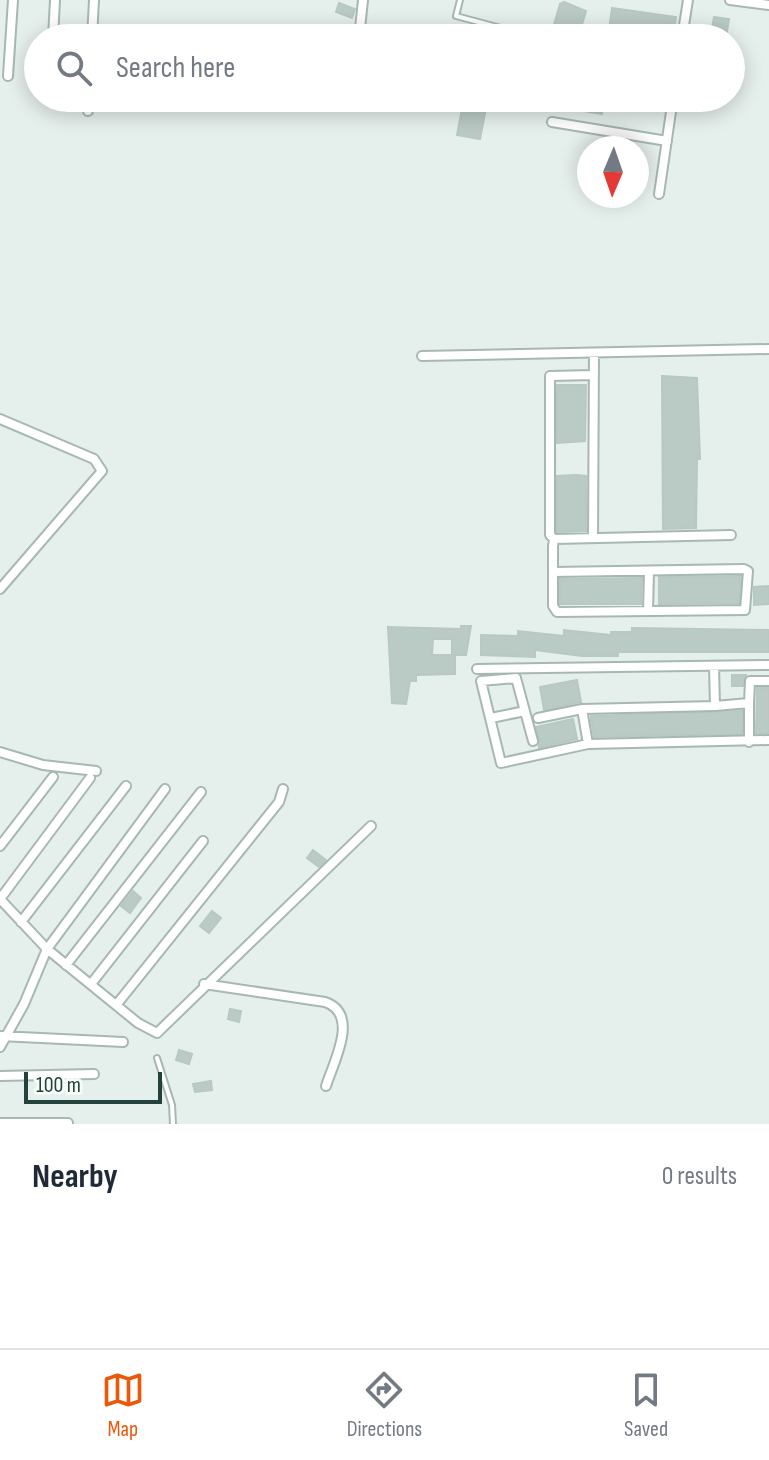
<!DOCTYPE html>
<html lang="en">
<head>
<meta charset="utf-8">
<style>
  body { margin:0; font-family:"Sofia Sans Condensed",sans-serif; background:#f6f6f7; color:#1f2937 }
  .compass { position:absolute; left:577px; top:136px; width:72px; height:72px; border-radius:50%; background:#fff; box-shadow:0 4px 20px #0003; rotate:182deg }
  .scale { position:absolute; left:24px; bottom:20px; width:138px; box-sizing:border-box; padding-left:8px; border:4px solid #22423b; border-top:0; font-size:22px; line-height:28px; white-space:nowrap; color:#22423b; -webkit-text-stroke:6px #f6fbf8; paint-order:stroke }
  .list { margin:0; padding:0; list-style:none }
  h2 { display:flex; justify-content:space-between; align-items:center; height:104px; margin:0; padding:0 32px; font-size:34px }
  h2 small { font-size:26px; font-weight:400; color:#747a83 }
  .icon { flex:none; width:44px; height:44px; fill:none; stroke:currentColor; stroke-width:2; stroke-linecap:round; stroke-linejoin:round }
  .map { position:relative; flex:none; width:769px; height:1124px; overflow:hidden }
  .search { position:absolute; background:#fff; box-shadow:0 4px 20px #0003; left:24px; right:24px; top:24px; height:88px; display:flex; align-items:center; gap:20px; box-sizing:border-box; padding:0 28px; border-radius:44px; color:#747a83; font-size:30px }
  .sheet { height:224px; background:#fff }
  nav { display:flex; justify-content:space-around; align-items:center; box-sizing:border-box; height:112px; border-top:2px solid #e0e1e3; background:#fff; font-size:22px; color:#747a83 }
  nav a { display:grid; justify-items:center; gap:4px }
  nav .on { color:#ea580c }
  .map>svg:first-child { display:block }
  .building { fill:#bacac4; stroke:#b7c9c2; stroke-width:2 }
  .lines { fill:none; stroke-linecap:round; stroke-linejoin:round }
  .service-casing { stroke:#a7b8b3; stroke-width:8 }
  .minor-casing { stroke:#a7b8b3; stroke-width:12 }
  .service { stroke:#fff; stroke-width:4 }
  .minor { stroke:#fff; stroke-width:8 }
</style>
</head>
<body>
<div class="map">
<svg width="769" height="1124" viewBox="0 0 769 1124">
  <rect width="100%" height="100%" fill="#e5efeb"/>
  <path class="building" d="M564,2L586,11L578,38H554L551,35L560,4Z
    M339,3L355,9L352,18L336,12Z
    M612,8L676,17L673,38H642V34L609,30Z
    M714,17L729,19L726,37L711,34Z
    M372,98H402V107L371,106Z
    M464,98H488L480,139L457,135Z
    M573,98H604L602,114L572,109Z
    M662,376L697,378L700,459H697L696,528L663,529Z
    M557,385H586L585,441L557,443Z
    M576,475L586,476V531L557,532V476Z
    M741,576L739,603L659,604V577Z
    M642,578L641,604H560V579Z
    M769,586V604L754,605V587Z
    M461,626H471L466,655H452V639H433L432,655H455V674L416,675V681H410L406,704L392,703L388,627L461,629Z
    M632,628L769,630V652H618V656H582L535,650V657L481,655V635L518,636V631L564,636V630L611,635V632H632Z
    M732,675H746L743,686H732Z
    M577,680L581,702L544,710L540,687Z
    M757,688H769V733H756Z
    M742,711V734L594,737L591,720V716Z
    M573,719L577,739L539,748L536,727Z
    M313,850L326,860L319,867L307,858Z
    M133,891L141,898L130,913L121,906Z
    M212,911L221,918L209,933L200,926Z
    M230,1009L241,1011L239,1022L228,1019Z
    M179,1050L192,1054L189,1064L176,1060Z
    M211,1081L212,1090L195,1092L193,1084Z"/>
  <g class="lines">
    <defs>
      <path id="service" d="M460,0L456,16L501,28
        M157,1058L172,1105L173,1124"/>
      <path id="minor" d="M730,0L769,5
        M53,38L55,0
        M92,38L94,0
        M359,38L363,0
        M682,38L688,0
        M8,76L13,0
        M88,111L89,98
        M552,122L667,141
        M659,194L673,98
        M422,356L769,349
        M0,419L94,459L102,471L0,589
        M593,538L594,354
        M554,539L550,535V376L594,375
        M553,572L744,569L748,571L745,610L557,612L553,606V546L554,539L731,535
        M648,611L649,572
        M477,669L769,665
        M749,703L750,681H769
        M715,706L749,703V742
        M582,709L715,706L714,666
        M491,718L525,711
        M538,718L582,709L588,744
        M533,741L516,678L481,681L501,763L588,744L769,740
        M0,752L43,765L96,771
        M0,846L53,777
        M0,899L47,949L138,1023L157,1033L371,826
        M0,899L90,778
        M21,922L126,786
        M66,965L201,792
        M91,984L203,841
        M204,984L325,1002C360,1014 334,1061 326,1086
        M117,1004L279,802L283,789
        M0,1036L123,1042
        M0,1047L24,1004L47,949L165,789
        M0,1076L94,1074
        M0,1123H68"/>
    </defs>
    <use href="#service" class="service-casing"/>
    <use href="#minor" class="minor-casing"/>
    <use href="#service" class="service"/>
    <use href="#minor" class="minor"/>
  </g>
</svg>
<svg class="compass" viewBox="-18 -18 36 36"><path d="M0-13l5 13h-10z" fill="#e53935"/><path d="M0 13l5-13h-10z" fill="#747a83"/></svg>
<div class="scale">100 m</div>
<div class="search"><svg class="icon" aria-label="search" viewBox="0 0 24 24"><circle cx="10" cy="10" r="6"/><path d="M15 15l6 6"/></svg>Search here</div>
</div>
<section class="sheet">
<h2>Nearby<small>0 results</small></h2>
<ul class="list">
</ul>
</section>
<nav>
<a class="on"><svg class="icon" aria-label="map" viewBox="0 0 24 24"><path d="M3 6l6-2 6 2 6-2v14l-6 2-6-2-6 2zM9 4v14M15 6v14"/></svg>Map</a>
<a><svg class="icon" aria-label="directions" viewBox="0 0 24 24"><path d="M12 3l9 9-9 9-9-9zM9 14v-3h6M13 9l2 2-2 2"/></svg>Directions</a>
<a><svg class="icon" aria-label="saved" viewBox="0 0 24 24"><path d="M7 4h10v16l-5-4-5 4z"/></svg>Saved</a>
</nav>
</body>
</html>
